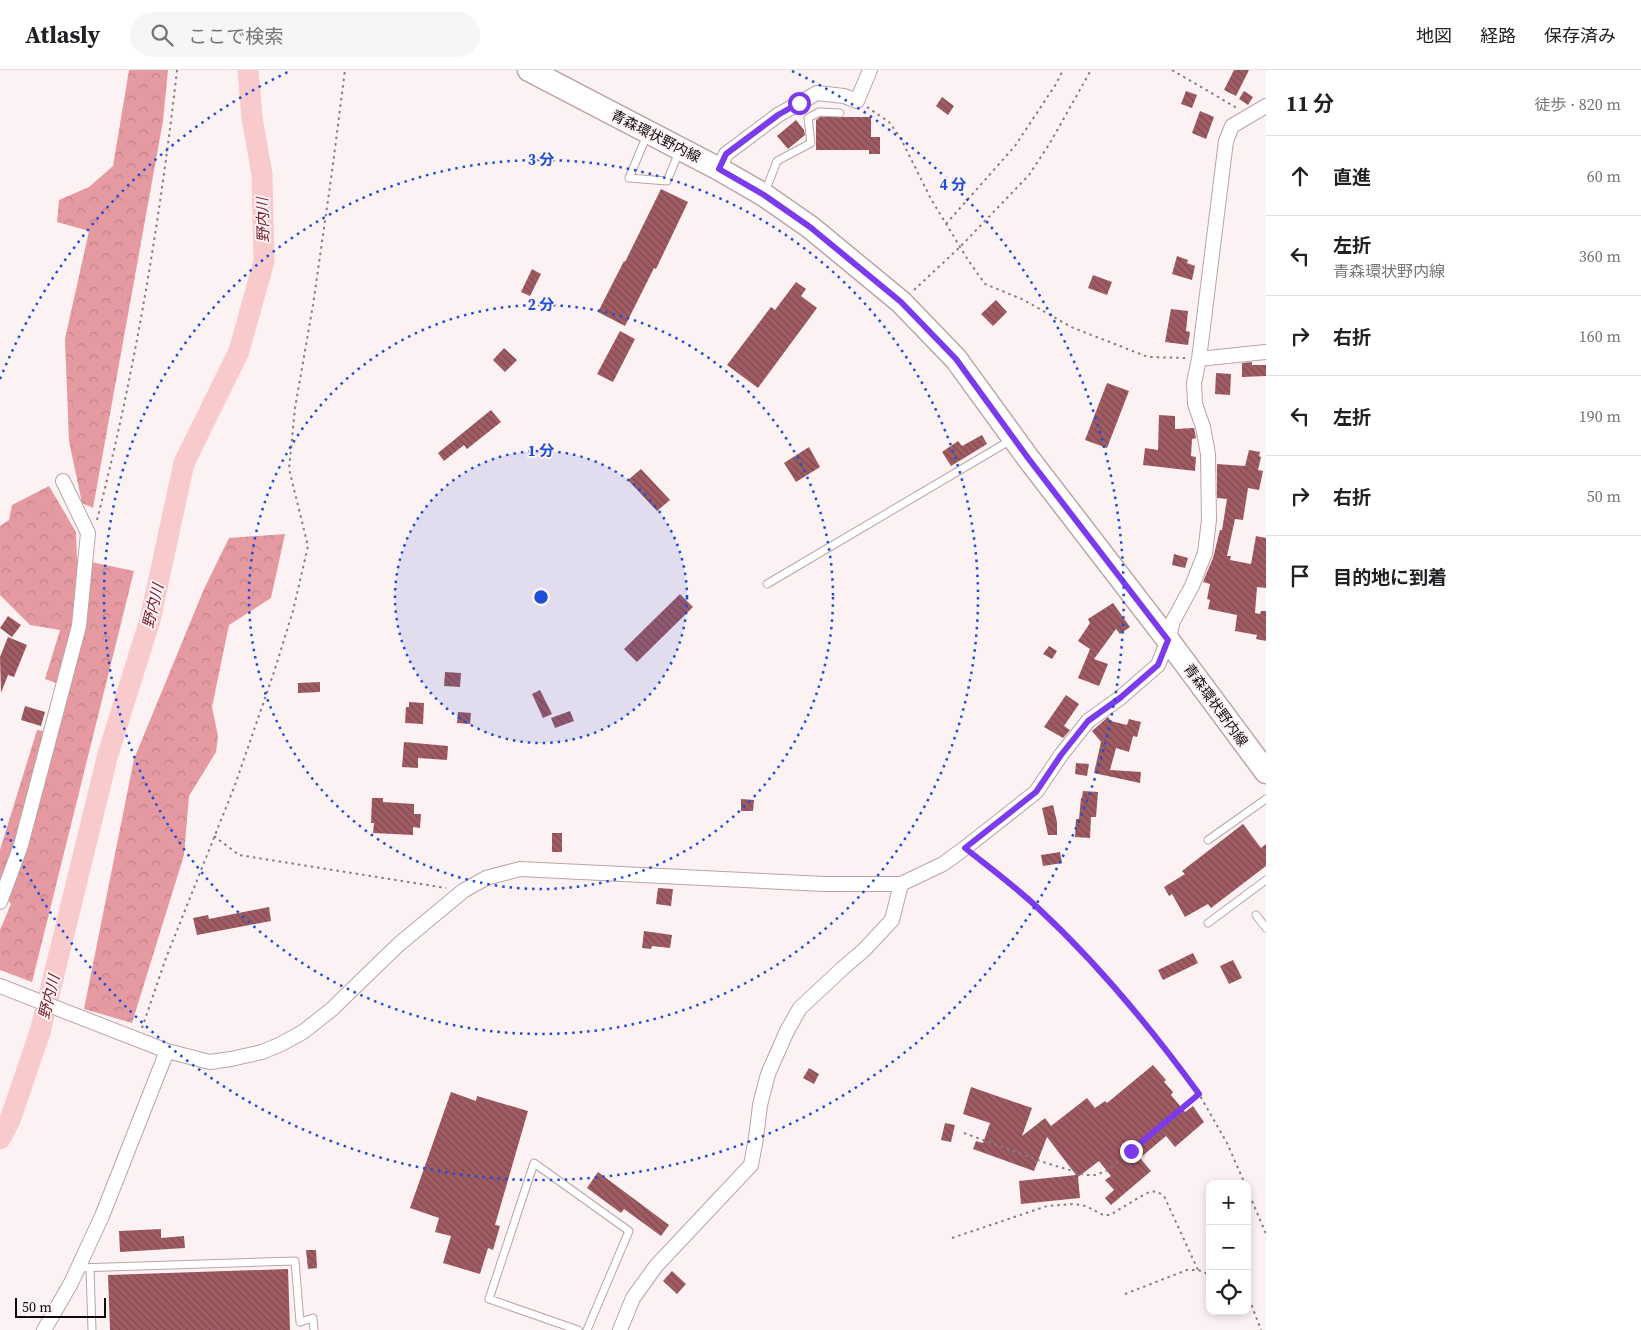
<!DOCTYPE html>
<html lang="ja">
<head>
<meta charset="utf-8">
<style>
  body { margin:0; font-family:"Source Serif 4","Noto Sans JP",serif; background:#f6f6f6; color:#202124 }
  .controls { position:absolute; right:15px; bottom:15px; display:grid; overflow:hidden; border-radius:10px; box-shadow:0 2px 8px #0003 }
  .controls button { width:45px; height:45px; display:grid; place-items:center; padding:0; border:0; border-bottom:1px solid #e0e0e0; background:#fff; color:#202124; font:25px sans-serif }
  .scale { position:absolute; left:15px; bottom:12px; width:91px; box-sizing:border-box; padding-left:5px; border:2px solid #110a0a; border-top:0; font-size:14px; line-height:18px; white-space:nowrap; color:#110a0a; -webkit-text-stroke:4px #fcf2f3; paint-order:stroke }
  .stop { position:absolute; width:15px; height:15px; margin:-11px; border:4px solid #7c3aed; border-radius:50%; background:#fff }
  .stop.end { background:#7c3aed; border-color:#fff; box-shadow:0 1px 5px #0008 }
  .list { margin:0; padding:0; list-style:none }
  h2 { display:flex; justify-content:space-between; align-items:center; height:65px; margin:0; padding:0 20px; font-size:21px }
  h2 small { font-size:16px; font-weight:400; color:#757577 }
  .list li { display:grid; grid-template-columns:32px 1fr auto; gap:15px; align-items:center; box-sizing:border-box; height:80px; padding:0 20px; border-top:1px solid #e0e0e0 }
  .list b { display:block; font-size:19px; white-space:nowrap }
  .list p { margin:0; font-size:16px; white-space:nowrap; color:#757577 }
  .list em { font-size:16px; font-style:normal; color:#757577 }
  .icon { flex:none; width:28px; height:28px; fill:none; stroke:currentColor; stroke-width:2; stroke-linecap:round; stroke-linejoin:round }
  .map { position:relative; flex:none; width:1266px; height:1260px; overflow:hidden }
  header { display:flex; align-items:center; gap:30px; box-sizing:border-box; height:70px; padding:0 25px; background:#fff; border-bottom:1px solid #e0e0e0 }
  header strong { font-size:24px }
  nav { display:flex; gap:28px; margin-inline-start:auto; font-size:18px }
  .search { width:350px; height:45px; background:#f6f6f6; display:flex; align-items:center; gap:12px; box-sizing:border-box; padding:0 18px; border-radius:28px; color:#757577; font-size:19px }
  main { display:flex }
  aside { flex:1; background:#fff }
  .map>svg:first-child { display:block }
  .forest { fill:url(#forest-crowns) }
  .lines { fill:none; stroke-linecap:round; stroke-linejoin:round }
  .river { stroke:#f8cacc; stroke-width:21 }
  .building { fill:url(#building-back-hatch) }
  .lane-casing { stroke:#bba4a6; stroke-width:9 }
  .street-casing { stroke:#bba4a6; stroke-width:16 }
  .primary-casing { stroke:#bba4a6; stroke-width:25 }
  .path { stroke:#867e7e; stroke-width:2; stroke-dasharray:2.5 4; stroke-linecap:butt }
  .lane { stroke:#fff; stroke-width:7 }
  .street { stroke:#fff; stroke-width:14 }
  .primary { stroke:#fff; stroke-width:22 }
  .route { stroke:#7c3aed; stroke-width:6 }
  .ring { fill:none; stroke:#1d4ed8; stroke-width:2.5; stroke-dasharray:2.5 5 }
  .labels { text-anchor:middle; stroke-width:4; stroke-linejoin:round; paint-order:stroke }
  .street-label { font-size:14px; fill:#110a0a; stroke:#fcf2f3 }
  .water-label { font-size:15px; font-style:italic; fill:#762131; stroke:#fcf2f3 }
  .centre { fill:#1d4ed8; stroke:#fcf2f3; stroke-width:2.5 }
  .ring-label { font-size:15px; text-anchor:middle; font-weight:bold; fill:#1d4ed8; stroke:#fcf2f3; stroke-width:4; stroke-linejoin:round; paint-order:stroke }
</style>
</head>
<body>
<header>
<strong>Atlasly</strong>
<div class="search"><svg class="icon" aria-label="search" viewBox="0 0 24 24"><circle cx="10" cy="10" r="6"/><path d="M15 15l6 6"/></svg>ここで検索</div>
<nav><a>地図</a><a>経路</a><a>保存済み</a></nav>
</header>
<main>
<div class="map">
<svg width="1266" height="1260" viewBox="0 0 1266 1260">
  <defs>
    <pattern id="forest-crowns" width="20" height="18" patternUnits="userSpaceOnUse" patternTransform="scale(1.25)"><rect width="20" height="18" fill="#e49aa0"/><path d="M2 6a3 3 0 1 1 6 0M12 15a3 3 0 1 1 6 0" fill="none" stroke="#c38388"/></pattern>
    <pattern id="building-back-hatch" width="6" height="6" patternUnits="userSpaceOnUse" patternTransform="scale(1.25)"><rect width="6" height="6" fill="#a05c63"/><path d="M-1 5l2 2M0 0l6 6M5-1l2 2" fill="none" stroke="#814a50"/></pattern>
  </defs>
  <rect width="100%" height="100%" fill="#fcf2f3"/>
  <path class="forest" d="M129,0H168L163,51L93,438L82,433L69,371L65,269L89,161L57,152L59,130L89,117L113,96Z
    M49,416L76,462L77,489L134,501L32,912L0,900V860L11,834L0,820V780L37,660L45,661L56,613L45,609L60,560L30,555L0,525V456L9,450L12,435Z
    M285,464L271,528L229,555L212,637L218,666L216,682L189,726L184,785L132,953L84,939L134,689L204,519L229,468Z"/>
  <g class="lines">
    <path class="river" d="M0,1069L10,1050L40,962L108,684L150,550L184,393L239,281L264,191L262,104L252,48L248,0"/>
  </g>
  <path class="building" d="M1234,0H1249L1236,26L1224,20Z
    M1186,21L1197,25L1192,38L1181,34Z
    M1244,21L1253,27L1248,35L1239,29Z
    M942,27L954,36L948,45L936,36Z
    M1200,41L1214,47L1206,69L1192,63Z
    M820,47H871V67H880V84H869V80H816V50Z
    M796,50L804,60L805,65L788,79L777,66Z
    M661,119L688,132L656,199L654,198L625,256L598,242L624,191L625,192Z
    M1177,186L1188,190L1187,193L1195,196L1192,210L1172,204Z
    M532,199L541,204L530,226L521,222Z
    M1093,205L1112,212L1107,225L1088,218Z
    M796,212L806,219L801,226L817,238L758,318L727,295L771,237L775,240Z
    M996,230L1007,242L993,256L981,244Z
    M1171,239L1188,241L1186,261L1190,262L1188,275L1165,272Z
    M620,261L635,269L613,312L597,304Z
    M504,278L517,290L505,302L493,290Z
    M1252,292V295H1266V306L1242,307V293Z
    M1216,303L1231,304L1230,325L1215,324Z
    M1107,313L1129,321L1107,378L1085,370Z
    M491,340L501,352L467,379L464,375L444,391L438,383Z
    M1159,345L1175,346V359L1194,358L1196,368L1192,369L1191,386L1196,387L1195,401L1143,395L1145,378L1158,380Z
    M982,365L987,374L951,396L942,382L958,371L962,376Z
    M809,377L820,397L796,412L784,393Z
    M1249,380L1260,382L1259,386L1261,387L1258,400L1263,401L1259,420L1248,418L1243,450L1235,449L1227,486H1231L1230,490L1251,494L1256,466L1266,468V518L1257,517L1255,543L1260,544L1261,541H1266V571L1256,569L1257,565L1235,561L1237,545L1208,539L1210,530L1207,529L1210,514L1203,512L1213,488L1220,460H1222L1227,429L1217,428V394L1245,396Z
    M641,399L670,430L657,441L628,410Z
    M1174,484L1188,488L1185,498L1172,495Z
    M680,524L693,537L637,592L624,579Z
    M1113,533L1130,557L1120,564L1116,559L1094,589L1108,594L1099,616L1078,608L1090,579L1078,571L1090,553L1088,549Z
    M8,546L21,555L12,567L0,558Z
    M8,567L27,575L14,607L8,605L1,623L0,587Z
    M1049,576L1057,581L1052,589L1043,584Z
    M445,602L461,603L460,617L444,616Z
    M320,612V622L298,623V613Z
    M540,620L552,644L543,648L532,624Z
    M1066,625L1079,634L1064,656L1070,660L1063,668L1044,657Z
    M409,632L424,633L423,654L405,653L406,637H409Z
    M25,636L45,642L41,656L21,650Z
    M570,641L574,651L555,658L551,648Z
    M458,642L471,643L470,654L457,653Z
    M1108,647L1111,651L1127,655L1129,649L1141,652L1137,667L1133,666L1129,682L1116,678L1110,700L1141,702L1140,713L1094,703L1101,672L1092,661Z
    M404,672L448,676L447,690L418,688V698L402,697Z
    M1076,693L1089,694L1087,706L1075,704Z
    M1083,721L1098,722L1096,747H1091L1090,768L1075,767L1076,749H1079L1081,728H1082Z
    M372,728H383V732L414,734V744H421L420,758L413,757V765L373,763L374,753H371Z
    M741,729L754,730L753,741H741Z
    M1053,735L1057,752V765H1048L1042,738Z
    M1243,754L1261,778L1266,774V796L1211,838L1208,834L1185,847L1172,824L1169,826L1164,817L1185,804L1182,801Z
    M552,763H562V782H552Z
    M1060,782L1062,793L1043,796L1041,785Z
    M658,818L673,819L671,836L656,834Z
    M269,837L271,851L197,865L193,848L208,845L209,849Z
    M644,861L672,865L670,878L652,876L651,879L642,878Z
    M1193,883L1198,893L1163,910L1158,900Z
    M1233,890L1242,908L1229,914L1220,896Z
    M1153,995L1166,1010L1164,1012L1173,1022L1171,1025L1185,1042L1193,1036L1204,1052L1175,1077L1166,1066L1140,1088L1151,1101L1111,1135L1105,1128L1114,1120L1105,1110L1111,1106L1099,1091L1078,1107L1080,1128L1021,1134L1019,1111L1076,1105L1047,1067L1034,1101L973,1079L976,1071L983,1073L990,1053L963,1044L971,1017L1032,1038L1022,1066L1045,1048L1051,1056L1087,1028L1095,1038L1105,1031L1107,1033Z
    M809,998L819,1004L814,1014L803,1008Z
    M451,1022L476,1031L477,1026L528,1041L495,1155L500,1156L493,1180L488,1178L480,1204L443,1193L451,1166L435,1162L439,1148L410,1138Z
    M945,1053L955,1055L951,1072L941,1070Z
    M598,1102L669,1155L661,1166L624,1139L621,1143L587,1118Z
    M161,1159V1168L184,1166L185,1178L120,1182L119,1161Z
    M306,1180H316L317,1198L308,1199Z
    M288,1199L290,1260H110L108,1205Z
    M672,1201L686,1214L677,1224L663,1211Z"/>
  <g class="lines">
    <defs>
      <path id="lane" d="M647,65L629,108L667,111L679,82
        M765,122L777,91L811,73L808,48L819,42L840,43
        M767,514L1011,370
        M1208,770L1266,729
        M1256,845L1266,858
        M1208,853L1266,810
        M78,1198L295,1191L300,1252L313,1248L314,1260
        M90,1198L92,1260
        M578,1260L489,1229L534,1093L629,1161L587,1260"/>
      <path id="street" d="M719,99L726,84L778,45L817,23L844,26L857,31L870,0
        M1199,289L1266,282
        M0,832L21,775L79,556L88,463L63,411
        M0,916L167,981L210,992L231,989L262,982L281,974L303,962L332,939L398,875L463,821L486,808L520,799L825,814H901L943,794L965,778L1036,722L1061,685L1088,651L1120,628L1158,595L1168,570L1173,551L1192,516L1205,483L1209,450L1208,384L1203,357L1195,334L1194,313L1199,289L1226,71L1232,56L1266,36
        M44,1260L71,1213L102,1146L167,981
        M620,1260L633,1228L656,1196L751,1095L756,1068L760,1035L768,1004L787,961L800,938L843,898L864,880L892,850L901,814"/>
      <path id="primary" d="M529,0L719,99L764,125L810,157L901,232L956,289L1028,388L1168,570L1266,702"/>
    </defs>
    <use href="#lane" class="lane-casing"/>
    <use href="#street" class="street-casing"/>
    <use href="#primary" class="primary-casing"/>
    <path class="path" d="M1172,0L1237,38
      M867,37L889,52L900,67L931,129L968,190L985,214L1024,230L1071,257L1148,287L1187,288
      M946,154L1015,76L1056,14L1063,0
      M914,220L960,177L1029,105L1050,73L1091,0
      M97,450C135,302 160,151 177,0
      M214,766L239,785L446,818
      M975,786L1039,838L1114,916L1149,956L1199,1024L1227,1073L1245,1114
      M142,958L166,888L235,715L274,602L293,541L308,476L289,399L295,338L313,235L332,102L345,0
      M964,1063L1046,1093L1086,1105H1096L1108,1100L1199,1024
      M1247,1119L1266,1164
      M952,1168L1047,1136L1074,1134L1086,1136L1103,1145H1110L1145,1124C1153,1120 1157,1121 1164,1126L1198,1200
      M1247,1223L1261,1260
      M1125,1224L1187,1200H1198L1210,1205"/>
    <use href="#lane" class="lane"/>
    <use href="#street" class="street"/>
    <use href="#primary" class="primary"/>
  </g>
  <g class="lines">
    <path class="route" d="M799,33L778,45L726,84L719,99L764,125L810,157L901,232L956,289L1028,388L1168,570L1158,595L1120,628L1088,651L1061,685L1036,722L965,778C990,798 1016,817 1039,839C1099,895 1151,958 1199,1024L1131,1081"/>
  </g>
  <circle cx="541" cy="527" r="146" fill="#1d4ed8" fill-opacity=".12"/>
  <g class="ring">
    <circle cx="541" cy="527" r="146"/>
    <circle cx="541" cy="527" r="292"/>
    <circle cx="541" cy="527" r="437"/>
    <path d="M0 309A583 583 0 0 1 290 1M792 1A583 583 0 1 1 0 745"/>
  </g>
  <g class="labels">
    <g class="street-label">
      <text transform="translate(656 66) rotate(27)" y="5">青森環状野内線</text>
      <text transform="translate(1216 635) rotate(54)" y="5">青森環状野内線</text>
    </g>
    <g class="water-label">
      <text transform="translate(263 150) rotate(-91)" y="5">野内川</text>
      <text transform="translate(153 536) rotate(-76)" y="5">野内川</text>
      <text transform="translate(49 927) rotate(-76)" y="5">野内川</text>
    </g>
  </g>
  <circle cx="541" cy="527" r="8" class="centre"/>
  <g class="ring-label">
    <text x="541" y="95">3 分</text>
    <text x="953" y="120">4 分</text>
    <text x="541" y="240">2 分</text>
    <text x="541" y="386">1 分</text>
  </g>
</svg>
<div class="controls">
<button>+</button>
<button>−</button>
<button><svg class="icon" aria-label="locate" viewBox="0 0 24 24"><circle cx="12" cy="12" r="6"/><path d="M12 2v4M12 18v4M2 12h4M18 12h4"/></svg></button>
</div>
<div class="scale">50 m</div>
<div class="stop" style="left:799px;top:33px"></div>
<div class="stop end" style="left:1131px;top:1081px"></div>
</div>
<aside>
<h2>11 分<small>徒歩 · 820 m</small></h2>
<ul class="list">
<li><svg class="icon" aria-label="ahead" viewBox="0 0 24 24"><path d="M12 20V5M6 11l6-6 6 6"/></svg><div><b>直進</b></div><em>60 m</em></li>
<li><svg class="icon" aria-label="left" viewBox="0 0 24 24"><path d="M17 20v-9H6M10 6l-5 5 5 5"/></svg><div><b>左折</b><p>青森環状野内線</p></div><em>360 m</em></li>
<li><svg class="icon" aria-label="right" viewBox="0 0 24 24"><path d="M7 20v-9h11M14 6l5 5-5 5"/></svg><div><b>右折</b></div><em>160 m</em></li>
<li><svg class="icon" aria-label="left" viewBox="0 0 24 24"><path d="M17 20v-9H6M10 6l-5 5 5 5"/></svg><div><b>左折</b></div><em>190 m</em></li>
<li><svg class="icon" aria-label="right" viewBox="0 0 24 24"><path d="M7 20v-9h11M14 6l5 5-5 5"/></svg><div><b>右折</b></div><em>50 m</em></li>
<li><svg class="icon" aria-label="arrive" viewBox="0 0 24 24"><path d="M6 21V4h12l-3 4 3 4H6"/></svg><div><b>目的地に到着</b></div></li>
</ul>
</aside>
</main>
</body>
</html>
